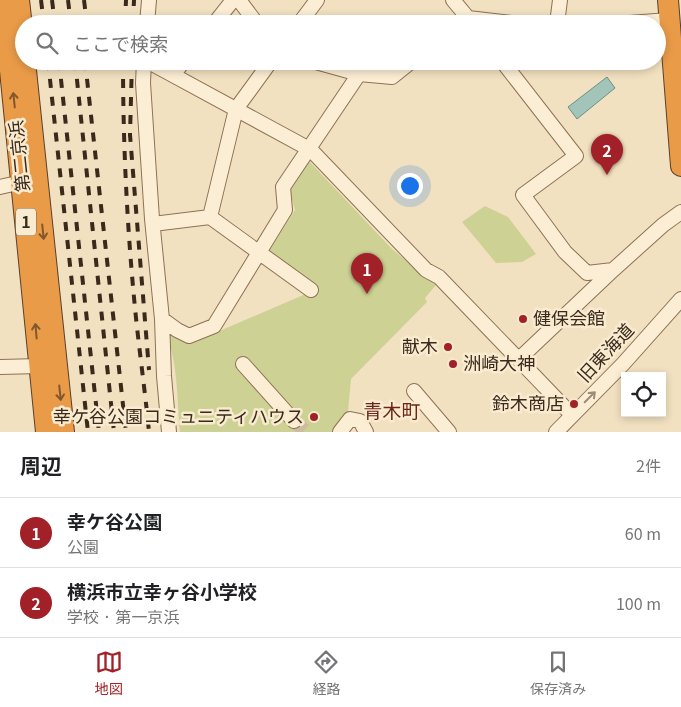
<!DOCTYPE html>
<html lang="ja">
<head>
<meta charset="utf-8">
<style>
  body { margin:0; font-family:Georgia,"Noto Sans JP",serif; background:#f2f2f2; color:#202124 }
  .controls { position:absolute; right:15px; bottom:15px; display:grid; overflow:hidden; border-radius:0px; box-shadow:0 2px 8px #0003 }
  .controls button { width:45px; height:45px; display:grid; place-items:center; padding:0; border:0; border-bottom:1px solid #e0e0e0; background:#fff; color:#202124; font:25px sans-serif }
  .you { position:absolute; left:409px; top:185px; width:18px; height:18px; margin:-12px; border:4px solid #fff; border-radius:50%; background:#1a73e8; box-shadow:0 0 0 8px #1a73e833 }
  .badge { display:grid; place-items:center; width:32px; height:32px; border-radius:50%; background:#a22027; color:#fff; font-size:16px; font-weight:700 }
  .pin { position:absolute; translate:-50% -41px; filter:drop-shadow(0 1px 2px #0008) }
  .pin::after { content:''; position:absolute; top:26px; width:18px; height:15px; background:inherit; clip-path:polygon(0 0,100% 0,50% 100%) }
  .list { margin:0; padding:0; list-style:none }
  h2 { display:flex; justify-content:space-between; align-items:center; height:65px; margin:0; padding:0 20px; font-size:21px }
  h2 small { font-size:16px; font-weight:400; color:#757577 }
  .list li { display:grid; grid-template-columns:32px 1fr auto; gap:15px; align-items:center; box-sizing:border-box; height:70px; padding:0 20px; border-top:1px solid #e0e0e0 }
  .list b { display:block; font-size:19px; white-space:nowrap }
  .list p { margin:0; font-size:16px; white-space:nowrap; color:#757577 }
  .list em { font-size:16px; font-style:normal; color:#757577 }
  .icon { flex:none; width:28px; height:28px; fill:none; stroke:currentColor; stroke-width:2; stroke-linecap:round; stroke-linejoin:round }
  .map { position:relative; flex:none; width:681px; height:432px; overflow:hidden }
  .search { position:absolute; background:#fff; box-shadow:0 2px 8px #0003; left:15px; right:15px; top:15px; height:55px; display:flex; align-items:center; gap:12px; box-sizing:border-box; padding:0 18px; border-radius:28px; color:#757577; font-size:19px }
  .sheet { height:205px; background:#fff }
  nav { display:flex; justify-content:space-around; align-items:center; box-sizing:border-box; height:70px; border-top:1px solid #e0e0e0; background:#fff; font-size:14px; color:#757577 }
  nav a { display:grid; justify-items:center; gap:2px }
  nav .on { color:#a22027 }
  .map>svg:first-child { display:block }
  .green { fill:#cdd193 }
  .water { fill:#a3c4b9; stroke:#699387 }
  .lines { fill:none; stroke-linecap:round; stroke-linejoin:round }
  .minor-tunnel { stroke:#cdbc9f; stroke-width:14; stroke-dasharray:14 7; stroke-linecap:butt }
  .minor-casing { stroke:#8d7156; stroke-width:16 }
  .highway-casing { stroke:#5a3f2b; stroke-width:22 }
  .minor { stroke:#fceed4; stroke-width:14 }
  .highway { stroke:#ea9b48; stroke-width:20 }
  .rail { stroke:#3b2a1c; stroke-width:4; stroke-dasharray:9 9; stroke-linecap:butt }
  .oneway { stroke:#81572e }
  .oneway2 { stroke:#9c8c78 }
  .poi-dot { fill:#a22027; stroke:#f9ebd0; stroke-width:2 }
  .labels { text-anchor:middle; stroke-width:5; stroke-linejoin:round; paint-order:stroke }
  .shield { fill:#f9ebd0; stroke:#746452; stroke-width:1 }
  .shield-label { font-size:16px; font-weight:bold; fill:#3b2a1c }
  .street-label { font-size:18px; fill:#3b2a1c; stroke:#f9ebd0 }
  .poi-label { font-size:18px; fill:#3b2a1c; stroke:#f9ebd0; text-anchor:end }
  .neighbourhood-label { font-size:19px; fill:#6c2517; stroke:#f9ebd0 }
</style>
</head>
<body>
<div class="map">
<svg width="681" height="432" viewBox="0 0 681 432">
  <rect width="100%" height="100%" fill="#f2e1c0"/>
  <path class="green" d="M309,161L392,249L436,285L425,298L427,302L351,379L348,411L333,432H180C177,400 178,363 166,333L169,330L188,340L201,339L315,290L268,253L295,210L289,189Z
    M485,206L508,217L536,254L522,262L496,263L462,222Z"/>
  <path class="water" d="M607,77L615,88L577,119L568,107Z"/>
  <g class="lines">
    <path class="minor-tunnel" d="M294,421L306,432"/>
    <defs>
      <path id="minor" d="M239,0L257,24
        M453,0L473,24
        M147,24L149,0
        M214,24L233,0
        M299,24L317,0
        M461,24L468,18L520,24
        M557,24L560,0
        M616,24L669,20
        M144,61L143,83L152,219L162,319L164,376L169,432
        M147,61L311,150L426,270L439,277L572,415
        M271,61L236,109L210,217L311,290
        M312,61L359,74L392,77L412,61
        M502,61L576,156L523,195L565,252L587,273L613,270
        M173,75L184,61
        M0,187L22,182
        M153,224L210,217
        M162,319L177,330L189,336L214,326L285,210L283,187L359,74
        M519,359L613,270L663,225L681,212
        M243,364L294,421
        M0,367L40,366
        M414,391L449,432
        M340,432L350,419L360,421L366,432
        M556,432L623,364L681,299"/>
      <path id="highway" d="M3,0L46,432
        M19,0L24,45
        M668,0L681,166
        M25,61L64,432"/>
    </defs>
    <use href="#minor" class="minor-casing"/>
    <use href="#highway" class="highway-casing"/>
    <use href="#minor" class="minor"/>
    <use href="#highway" class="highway"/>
    <path class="rail" d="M41,0L44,24
      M52,0L55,24
      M68,0L71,24
      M84,0L87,24
      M125,24L126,0
      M133,24L134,0
      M48,61L88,432
      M59,61L99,432
      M75,61L114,432
      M85,61L126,432
      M123,61C123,144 127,226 135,308C139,349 145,390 149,432
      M132,61L130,135L149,370"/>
  </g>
  <defs><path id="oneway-shaft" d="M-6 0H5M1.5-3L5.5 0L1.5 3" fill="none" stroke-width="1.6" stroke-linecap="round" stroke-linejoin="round" transform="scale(1.25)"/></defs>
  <g class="oneway">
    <use href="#oneway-shaft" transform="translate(14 100) rotate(-96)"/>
    <use href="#oneway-shaft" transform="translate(43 232) rotate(84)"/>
    <use href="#oneway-shaft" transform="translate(36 331) rotate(-95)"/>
    <use href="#oneway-shaft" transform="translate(60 393) rotate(84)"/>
  </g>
  <use class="oneway2" href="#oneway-shaft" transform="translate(590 397) rotate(-45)"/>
  <g class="poi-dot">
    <circle cx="523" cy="319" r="5"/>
    <circle cx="448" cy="347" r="5"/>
    <circle cx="453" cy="364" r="5"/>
    <circle cx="574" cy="404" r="5"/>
    <circle cx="314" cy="417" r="5"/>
  </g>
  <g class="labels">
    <rect class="shield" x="16" y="208.5" width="20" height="27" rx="4"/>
    <g class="shield-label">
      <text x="26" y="228">1</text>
    </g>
    <g class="street-label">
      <text transform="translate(20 156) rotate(-96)" y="6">第二京浜</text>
      <text transform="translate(606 353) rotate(-47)" y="6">旧東海道</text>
    </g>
    <g class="poi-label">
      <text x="533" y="325" text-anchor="start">健保会館</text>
      <text x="438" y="353">献木</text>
      <text x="463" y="370" text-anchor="start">洲崎大神</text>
      <text x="564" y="410">鈴木商店</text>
      <text x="304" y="423">幸ケ谷公園コミュニティハウス</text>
    </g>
    <g class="neighbourhood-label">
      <text x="392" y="418">青木町</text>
    </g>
  </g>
</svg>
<div class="controls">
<button><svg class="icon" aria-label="locate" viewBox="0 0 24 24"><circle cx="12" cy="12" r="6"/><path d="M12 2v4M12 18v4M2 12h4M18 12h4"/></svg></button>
</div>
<div class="you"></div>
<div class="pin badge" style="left:367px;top:294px">1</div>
<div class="pin badge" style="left:607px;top:175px">2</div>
<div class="search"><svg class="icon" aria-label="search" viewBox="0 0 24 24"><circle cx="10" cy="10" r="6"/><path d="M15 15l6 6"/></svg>ここで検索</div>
</div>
<section class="sheet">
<h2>周辺<small>2件</small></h2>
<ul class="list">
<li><span class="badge">1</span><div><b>幸ケ谷公園</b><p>公園</p></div><em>60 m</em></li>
<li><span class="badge">2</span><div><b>横浜市立幸ヶ谷小学校</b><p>学校 · 第一京浜</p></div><em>100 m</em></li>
</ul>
</section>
<nav>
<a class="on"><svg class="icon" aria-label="map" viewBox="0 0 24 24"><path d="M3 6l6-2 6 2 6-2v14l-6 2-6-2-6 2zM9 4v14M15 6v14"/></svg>地図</a>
<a><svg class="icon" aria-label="directions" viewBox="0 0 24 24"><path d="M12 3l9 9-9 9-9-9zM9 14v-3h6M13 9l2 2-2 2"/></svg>経路</a>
<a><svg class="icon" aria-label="saved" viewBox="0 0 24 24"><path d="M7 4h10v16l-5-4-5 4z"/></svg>保存済み</a>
</nav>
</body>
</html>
